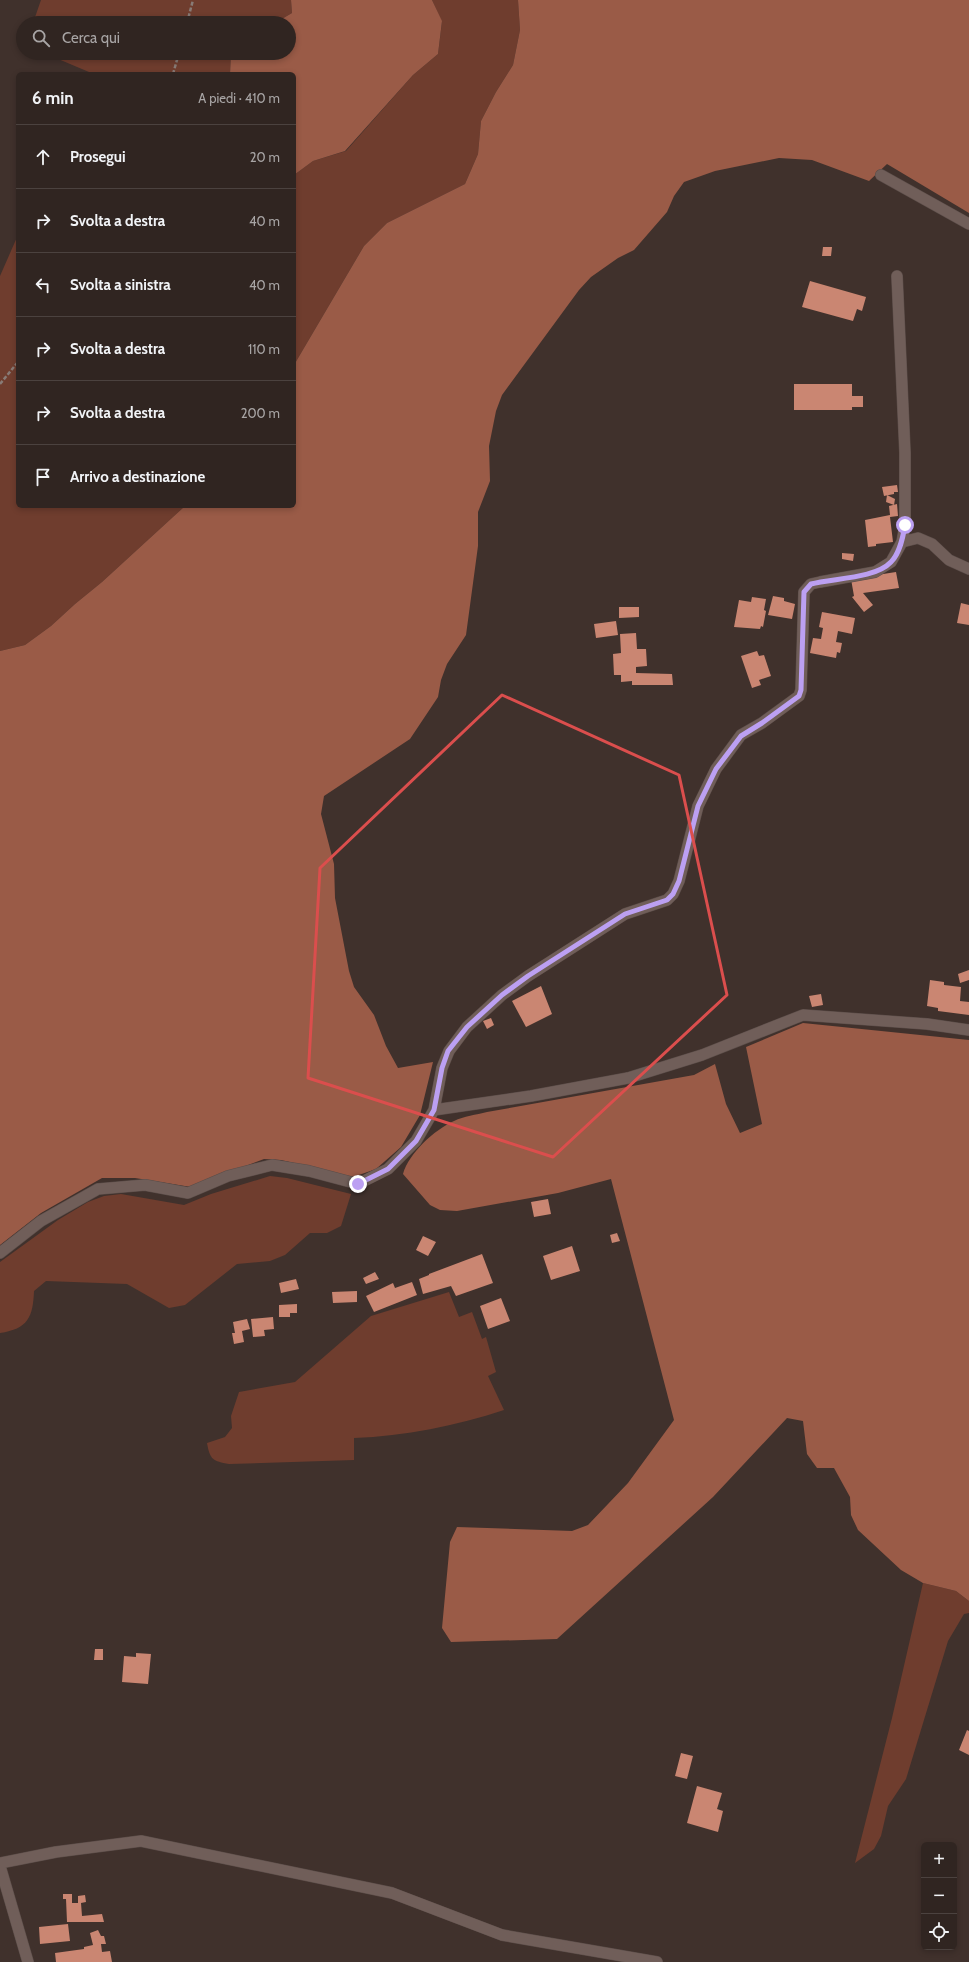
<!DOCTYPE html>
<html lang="it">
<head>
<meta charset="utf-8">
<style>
  body { margin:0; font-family:Cabin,sans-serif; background:#3c312e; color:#f1f3f6 }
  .controls { position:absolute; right:12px; bottom:12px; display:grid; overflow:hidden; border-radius:6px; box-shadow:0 2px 6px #0003 }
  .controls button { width:36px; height:36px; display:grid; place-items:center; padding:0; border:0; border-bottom:1px solid #4b423f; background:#302521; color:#f1f3f6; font:20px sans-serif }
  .stop { position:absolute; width:12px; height:12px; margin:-9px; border:3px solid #bca0f2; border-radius:50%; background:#fff }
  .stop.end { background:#bca0f2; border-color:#fff; box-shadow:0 1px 4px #0008 }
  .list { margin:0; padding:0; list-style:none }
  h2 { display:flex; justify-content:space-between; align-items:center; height:52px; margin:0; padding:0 16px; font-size:17px }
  h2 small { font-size:13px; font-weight:400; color:#a8a5a5 }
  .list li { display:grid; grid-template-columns:26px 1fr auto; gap:12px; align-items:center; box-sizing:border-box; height:64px; padding:0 16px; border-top:1px solid #4b423f }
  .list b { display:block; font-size:15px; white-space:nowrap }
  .list em { font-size:13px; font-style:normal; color:#a8a5a5 }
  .icon { flex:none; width:22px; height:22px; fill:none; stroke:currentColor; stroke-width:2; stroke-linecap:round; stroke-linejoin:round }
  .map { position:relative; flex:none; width:969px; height:1962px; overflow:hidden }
  .search { position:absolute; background:#302521; box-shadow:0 2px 6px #0003; left:16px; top:16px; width:280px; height:44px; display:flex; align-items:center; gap:10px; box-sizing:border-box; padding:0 14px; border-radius:22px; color:#a8a5a5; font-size:15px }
  .panel { position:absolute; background:#302521; box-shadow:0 2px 6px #0003; left:16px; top:72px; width:280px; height:436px; border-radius:6px }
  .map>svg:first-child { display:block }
  .green { fill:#6f3d2e }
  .forest { fill:#9a5b47 }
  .building { fill:#ca8672 }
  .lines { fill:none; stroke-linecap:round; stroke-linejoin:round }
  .minor-casing { stroke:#5b4d49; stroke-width:12 }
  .path { stroke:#887b76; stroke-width:2.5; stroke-dasharray:4 2; stroke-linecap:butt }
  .minor { stroke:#705e59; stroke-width:11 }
  .route { stroke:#bca0f2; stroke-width:5 }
  .marked { fill:none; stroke:#db4e4d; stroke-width:3; stroke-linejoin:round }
</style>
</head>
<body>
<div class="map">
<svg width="969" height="1962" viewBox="0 0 969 1962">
  <rect width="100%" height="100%" fill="#40312c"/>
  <path class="green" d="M41,0H291L292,13L275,23H33Z
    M432,0H518L520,30L513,65L496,92L481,121L478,154L465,184L387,223L364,246L294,365V175L313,161L346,151L413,75L438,54L442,22Z
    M44,53H231L230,74H89V72Z
    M18,235V506H185L102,582L75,604L51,626L25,645L0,651V276Z
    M270,1176L287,1178L351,1194L341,1226L327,1233H310L285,1255L270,1261L237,1264L185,1305L169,1308L127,1284L46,1281L34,1291C33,1317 28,1329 0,1333V1262L58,1220L88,1202L104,1196L121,1194L184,1205L211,1194Z
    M449,1292L459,1317L472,1312L482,1339L486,1337L496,1372L488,1376L504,1410C456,1426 405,1436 354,1438V1460L229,1464C213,1461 210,1460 207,1443L225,1437L232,1428L231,1416L239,1392L295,1382L371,1316Z
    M923,1583L956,1591L969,1601V1613L964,1614L948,1641L906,1779L888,1806L881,1836L874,1849L855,1863L892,1718Z"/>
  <path class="forest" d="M291,0H432L442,21L438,54L413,75L345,151L313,161L294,175V74H230L231,53H289V23H275L292,13Z
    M518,0H969V213L887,164L869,181L812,160L779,158L715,171L684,182L674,196L667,212L634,250L618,258L591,277L579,290L502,395L496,411L489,446L490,481L478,512V546L466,635L447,664L441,680L438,697L410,739L324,796L321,814L334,864L335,898L349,971L354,987L374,1015L386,1046L398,1068L433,1062L420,1115L401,1147L376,1169L353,1177L281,1160L264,1159L191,1187L135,1178H102L41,1213L0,1245V651L25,645L51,626L75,604L102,582L185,506H294V365L364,246L387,223L465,184L478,154L481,121L496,92L513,65L520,30Z
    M803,1023L969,1040V1601L956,1591L923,1583L901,1570L858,1530L851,1515L850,1497L834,1468H817L807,1454L803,1421L787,1418L713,1497L557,1639L451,1642L442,1628L450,1542L457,1527L572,1531L588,1525L628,1483L674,1420L611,1179L558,1193L457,1211L440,1210L430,1205L403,1174C409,1153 434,1130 454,1121C464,1116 476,1115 487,1112L694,1075L715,1064L726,1104L740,1133L762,1124L746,1047Z"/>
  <path class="building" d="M823,247H832L831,256H822Z
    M810,281L866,297L862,311L857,309L853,321L802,307Z
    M794,384H852V396H863V407H852V410H794Z
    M897,485L898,492H894V494L884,496L882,487Z
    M887,495L895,499L894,505L886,502Z
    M897,504L898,516L890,517L893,542L876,544V546L868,547L865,520L890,515L889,506Z
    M842,553L854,554L853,561L842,559Z
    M896,572L899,588L863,593L873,605L864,612L852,597L854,596L851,579Z
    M773,596L784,598V601L795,604L792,619L768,615Z
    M752,597L766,599L764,610L766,611L763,627L761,626L760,629L734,627L739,600L751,602Z
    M961,603L969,605V625L957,623Z
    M619,607H639V617L619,618Z
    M822,612L855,618L852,634L838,631L836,642L842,643L840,653L837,652L836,658L810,653L813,638L821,639L823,628L819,627Z
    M616,621L618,635L596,638L594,624Z
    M636,633L637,649H646L647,666L636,667V673L672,674L673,685H632V681L621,682V675H614L613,654L621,653L620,634Z
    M757,651L759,656L764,655L771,676L759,680L761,685L752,688L741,656Z
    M969,970V980L960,983L958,974Z
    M930,980L944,982V985L961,987L960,1001L969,1002V1015L938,1011V1008L927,1006Z
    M541,986L552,1014L526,1027L512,1001Z
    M821,994L823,1005L812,1007L809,996Z
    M491,1018L494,1025L487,1029L483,1021Z
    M548,1199L551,1214L534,1217L531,1202Z
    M617,1233L620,1241L612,1243L610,1235Z
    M423,1236L436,1242L428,1256L416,1250Z
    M572,1246L580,1271L551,1280L543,1256Z
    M482,1254L493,1283L456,1296L451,1286L423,1294L419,1279L429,1275V1274Z
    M375,1272L379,1279L366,1284L363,1278Z
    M296,1279L299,1289L281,1293L279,1283Z
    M412,1282L417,1295L374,1312L366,1296L393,1283L395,1288Z
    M357,1291V1302L333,1303L332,1292Z
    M501,1298L510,1321L488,1329L480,1306Z
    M297,1304V1313H290V1317H279V1305Z
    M273,1317L274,1329L264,1330L265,1336L253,1337L251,1319Z
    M247,1319L250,1329L242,1331L244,1342L234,1344L232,1333H235L233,1322Z
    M95,1649H103V1660H94Z
    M136,1653L151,1654L148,1684L122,1682L124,1656L136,1657Z
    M967,1730L969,1731V1755L959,1750Z
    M681,1753L693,1756L687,1779L675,1776Z
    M697,1786L722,1793L717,1809L723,1811L718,1832L687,1823Z
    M63,1894H72V1903H78V1896L85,1895L86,1902L81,1903L82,1916L102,1914L104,1922H67L66,1899H63Z
    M68,1924L70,1941L40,1944L39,1927Z
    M98,1930L101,1936H104L106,1944H101L102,1952L110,1951L112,1962H56L55,1953L84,1949V1947L93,1945L90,1933Z"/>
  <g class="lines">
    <defs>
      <path id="minor" d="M881,175L969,224
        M902,542L918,538L932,544L949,560L969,569
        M434,1110L531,1096L628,1078L702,1055L803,1015L927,1024L969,1030
        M0,1253L41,1221L98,1189L145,1185L188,1193L228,1176L272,1165L309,1171L358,1184L388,1169L416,1141L434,1110L442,1068L449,1051L467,1027L502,995L528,976L625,914L667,900L673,894L679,881L698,806L716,769L741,735L762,723L799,696L801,690L804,592L811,584L820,582L875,572L891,562L902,542L905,525V453L897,276
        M0,1863L56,1852L141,1841L392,1893L502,1935L657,1962
        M0,1866L28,1962"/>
    </defs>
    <use href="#minor" class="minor-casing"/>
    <path class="path" d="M187,23L193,0
      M173,74L179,53
      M0,384L18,362"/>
    <use href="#minor" class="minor"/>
  </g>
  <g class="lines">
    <path class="route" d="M358,1184L388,1169L416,1141L434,1110L442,1068L448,1051L467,1027L502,995L528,976L625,914L667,900L673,894L679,881L698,806L716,769L741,736L762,723L799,696L801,690L804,592L811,584C833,578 875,579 891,562C900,553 903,537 905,525"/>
  </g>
  <path class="marked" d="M502,695L679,775L727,995L553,1157L308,1078L320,868Z"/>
</svg>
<div class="controls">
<button>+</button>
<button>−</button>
<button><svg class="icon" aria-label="locate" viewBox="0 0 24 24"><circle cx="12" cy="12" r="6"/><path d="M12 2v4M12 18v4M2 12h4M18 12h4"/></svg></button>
</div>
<div class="stop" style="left:905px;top:525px"></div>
<div class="stop end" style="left:358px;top:1184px"></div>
<div class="search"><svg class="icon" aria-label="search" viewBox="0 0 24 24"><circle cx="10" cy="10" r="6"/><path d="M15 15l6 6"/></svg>Cerca qui</div>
<section class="panel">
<h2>6 min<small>A piedi · 410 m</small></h2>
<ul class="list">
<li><svg class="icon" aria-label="ahead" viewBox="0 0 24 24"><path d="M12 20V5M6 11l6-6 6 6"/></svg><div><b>Prosegui</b></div><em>20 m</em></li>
<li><svg class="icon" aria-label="right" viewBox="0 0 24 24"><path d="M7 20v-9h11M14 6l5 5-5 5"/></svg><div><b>Svolta a destra</b></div><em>40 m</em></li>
<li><svg class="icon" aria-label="left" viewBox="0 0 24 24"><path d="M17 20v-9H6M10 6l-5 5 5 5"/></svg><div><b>Svolta a sinistra</b></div><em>40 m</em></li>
<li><svg class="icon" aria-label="right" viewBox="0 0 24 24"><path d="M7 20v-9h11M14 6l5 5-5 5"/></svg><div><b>Svolta a destra</b></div><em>110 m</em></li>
<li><svg class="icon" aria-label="right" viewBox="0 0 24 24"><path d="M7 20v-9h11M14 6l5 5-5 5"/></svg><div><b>Svolta a destra</b></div><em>200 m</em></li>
<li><svg class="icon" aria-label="arrive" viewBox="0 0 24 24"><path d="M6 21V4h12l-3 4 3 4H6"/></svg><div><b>Arrivo a destinazione</b></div></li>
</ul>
</section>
</div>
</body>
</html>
